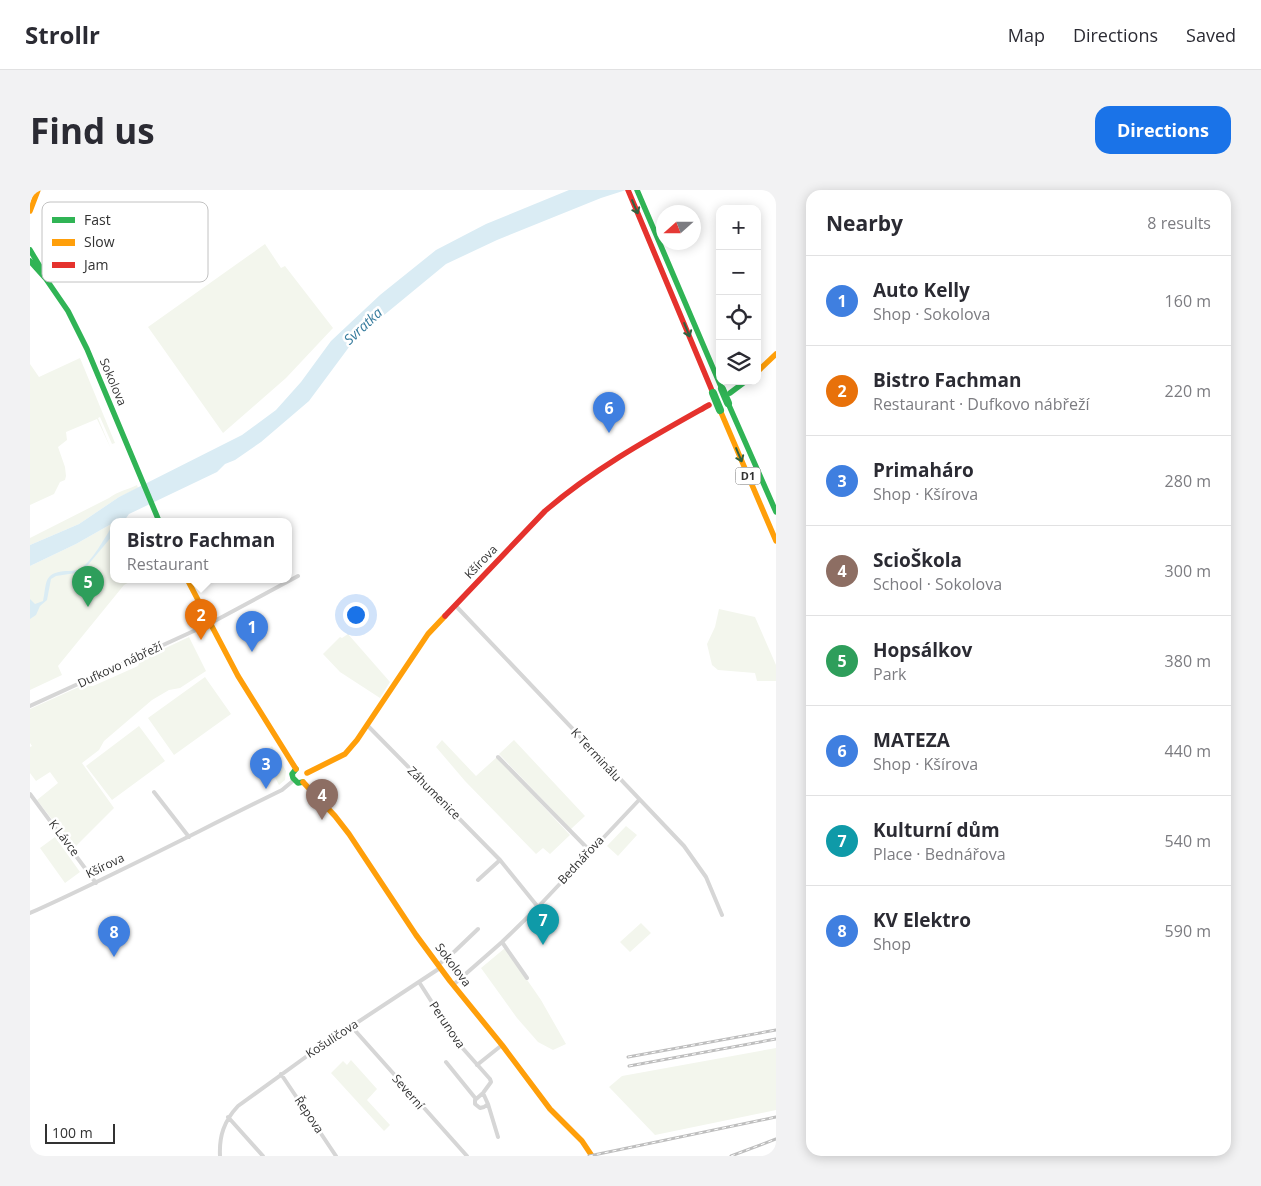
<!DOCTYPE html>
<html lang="en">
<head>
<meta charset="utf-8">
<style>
  body { margin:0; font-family:"Open Sans",sans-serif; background:#f2f2f3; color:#2b2b33 }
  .controls { position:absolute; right:15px; top:15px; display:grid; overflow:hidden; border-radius:10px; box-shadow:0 2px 12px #0003 }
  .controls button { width:45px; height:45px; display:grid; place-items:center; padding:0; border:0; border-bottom:1px solid #e1e1e2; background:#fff; color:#2b2b33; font:25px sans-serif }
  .compass { position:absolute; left:626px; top:15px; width:45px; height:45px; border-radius:50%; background:#fff; box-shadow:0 2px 12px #0003; rotate:249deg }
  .scale { position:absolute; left:15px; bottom:12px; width:70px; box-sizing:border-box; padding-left:5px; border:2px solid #323232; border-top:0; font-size:14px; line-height:18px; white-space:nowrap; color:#323232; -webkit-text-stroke:4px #fff; paint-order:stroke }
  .you { position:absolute; left:325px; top:424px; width:18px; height:18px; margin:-12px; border:4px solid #fff; border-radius:50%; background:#1a73e8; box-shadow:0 0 0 8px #1a73e833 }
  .badge { display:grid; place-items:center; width:32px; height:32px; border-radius:50%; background:#1a73e8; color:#fff; font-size:16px; font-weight:700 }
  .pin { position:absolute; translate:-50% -41px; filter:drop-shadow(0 1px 2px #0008) }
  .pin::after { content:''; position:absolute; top:26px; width:18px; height:15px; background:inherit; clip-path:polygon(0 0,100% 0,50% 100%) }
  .popup { position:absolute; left:80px; top:328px; width:182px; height:65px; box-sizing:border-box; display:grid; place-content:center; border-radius:10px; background:#fff; filter:drop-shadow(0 1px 4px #0005); font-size:16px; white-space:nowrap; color:#7c7c81 }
  .popup b { font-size:19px; color:#2b2b33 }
  .popup::after { content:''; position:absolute; left:50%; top:100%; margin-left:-10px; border:10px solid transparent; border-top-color:#fff }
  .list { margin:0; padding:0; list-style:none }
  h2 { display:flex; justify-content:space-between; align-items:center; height:65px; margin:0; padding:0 20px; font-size:21px }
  h2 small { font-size:16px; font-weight:400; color:#7c7c81 }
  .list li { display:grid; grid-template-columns:32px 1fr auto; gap:15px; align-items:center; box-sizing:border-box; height:90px; padding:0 20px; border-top:1px solid #e1e1e2 }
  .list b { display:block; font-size:19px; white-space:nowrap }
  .list p { margin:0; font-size:16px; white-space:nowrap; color:#7c7c81 }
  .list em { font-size:16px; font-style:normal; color:#7c7c81 }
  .icon { flex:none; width:28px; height:28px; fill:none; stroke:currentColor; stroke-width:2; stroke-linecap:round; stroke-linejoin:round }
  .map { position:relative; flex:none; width:746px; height:966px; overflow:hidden; border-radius:15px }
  header { display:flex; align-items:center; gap:30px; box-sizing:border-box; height:70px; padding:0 25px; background:#fff; border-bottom:1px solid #e1e1e2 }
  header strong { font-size:24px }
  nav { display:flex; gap:28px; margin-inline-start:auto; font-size:18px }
  .intro { display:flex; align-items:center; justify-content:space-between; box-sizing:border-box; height:120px; padding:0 30px }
  h1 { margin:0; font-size:35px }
  .button { padding:12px 22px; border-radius:15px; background:#1a73e8; color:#fff; font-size:18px; font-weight:700 }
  main { display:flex; gap:30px; padding:0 30px }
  aside { flex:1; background:#fff; border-radius:15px; box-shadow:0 2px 12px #0003 }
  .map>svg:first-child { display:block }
  .green { fill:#f3f6ed }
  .water { fill:#daecf4 }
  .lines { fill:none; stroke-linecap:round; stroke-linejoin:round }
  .street { stroke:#d6d6d6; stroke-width:4 }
  .fast { stroke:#30b455; stroke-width:5.5 }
  .slow { stroke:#ff9f0a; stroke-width:5.5 }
  .jam { stroke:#e5322d; stroke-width:5.5 }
  .rail-casing { stroke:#bebebe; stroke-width:3 }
  .rail { stroke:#fff; stroke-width:1; stroke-dasharray:4; stroke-linecap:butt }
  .fast-bridge { stroke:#30b455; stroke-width:8 }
  .oneway { stroke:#31603e }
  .labels { text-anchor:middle; stroke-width:5; stroke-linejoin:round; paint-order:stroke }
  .shield { fill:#fff; stroke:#707070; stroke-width:1 }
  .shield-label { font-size:11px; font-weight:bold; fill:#323232 }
  .street-label { font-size:12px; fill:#323232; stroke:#fff }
  .water-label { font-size:14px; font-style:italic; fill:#367b9d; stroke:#fff }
  .key { fill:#fff; stroke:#c2c2c2; stroke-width:1 }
  .key-label { font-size:14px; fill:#323232 }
</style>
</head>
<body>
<header>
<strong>Strollr</strong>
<nav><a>Map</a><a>Directions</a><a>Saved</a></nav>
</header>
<div class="intro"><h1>Find us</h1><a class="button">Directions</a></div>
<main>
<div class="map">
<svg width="746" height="966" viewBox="0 0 746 966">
  <rect width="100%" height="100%" fill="#fff"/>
  <path class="green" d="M235,54L251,78L255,76L303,138L256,188L193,243L118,137Z
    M50,168L85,253L82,254L70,227L68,228L81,259L67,229L36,242L37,250L28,257L35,277L36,286L35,290L30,292L24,304L0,315V174L9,187Z
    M107,295L108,298L89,307L49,334L0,355V348L79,308C88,301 97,300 107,295Z
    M83,333L84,389H105L94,395L28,476L32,485L0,500V376L46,354Z
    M689,419L725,427L746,475V491H727L725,483L688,480L682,475L677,454L685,437Z
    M318,444L360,492L350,508L310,482L293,464L310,447L312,448Z
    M159,447L176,481L150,498L139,500L122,510L74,551L69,560L52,573L84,618L44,658L7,610L28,593L20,582L6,591L0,583V557L2,556L0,553V519L51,496H63L108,476L110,470Z
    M175,487L201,524L144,565L118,528Z
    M109,536L135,571L82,610L56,576Z
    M412,550L446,586L467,567L540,645L520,664L513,658L506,664L435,591L406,557Z
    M484,550L555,626L541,639L469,564Z
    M242,556L256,581L255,590L249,595L233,564Z
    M596,636L607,645L588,666L577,656Z
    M25,647L50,682L35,693L10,658Z
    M611,733L621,743L600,762L590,752Z
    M475,758L511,810L536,854L523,860L508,852L487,828L451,778Z
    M746,858V920L625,945L579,897L592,886Z
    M321,870L347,899L337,910L360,935L354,941L301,883L313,871L317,875Z"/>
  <path class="water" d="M539,0H596L571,8L467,50L416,74L325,149L279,211L231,252L205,270L195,274L187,282L99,324L94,331H84L83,333L46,354L0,376V355L49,334L89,307L212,245L246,220L271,192L301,151L350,105L406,60L456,34Z
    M83,335V345L52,382L26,386L21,389L17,410L10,416L6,425L0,429V409L5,414L13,411C17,393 13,383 35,381C40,381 45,381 50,379C62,372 75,347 83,335Z"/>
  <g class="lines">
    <path class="street" d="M425,415L654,656L676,687L692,725
      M0,516L179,434L268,386
      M337,535L470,670L508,717
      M468,567L560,661
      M124,602L159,647
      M0,604L66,693
      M448,690L470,670
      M0,723C85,685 168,641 252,600L264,590
      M472,752L497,788
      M408,775L425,761L448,739
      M389,792L428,853L460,889L461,892L453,903L445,910V914L450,918L454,917L458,914L453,903
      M423,795L472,752L508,717L609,610
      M321,836L437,966
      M416,872L446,909
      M447,875L472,855
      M251,884L306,966
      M458,914L468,947
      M198,927L233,966
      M190,966C189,946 194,931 208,916L284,861L410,778"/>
    <path class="fast" d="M607,0L692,199
      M0,60L12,80
      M0,71L16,89L38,121L57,159L129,331
      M700,203L716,191
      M698,213L746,322
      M266,579L262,584L263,588L268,593L273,592"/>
    <path class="slow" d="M0,21L8,0
      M727,182L746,164
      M690,220L746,351
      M157,389L208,486L266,579
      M277,583L315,564L327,550L398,444L415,426
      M273,592L305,626L319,644L386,745L420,791L472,855L520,919L552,951L562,966"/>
    <path class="jam" d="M598,0L683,203
      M415,426L515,321C565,278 622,247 679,215"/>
    <defs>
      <path id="rail" d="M598,867L746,840
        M599,876L746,849
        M559,966L746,927
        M701,966L746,949"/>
    </defs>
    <use href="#rail" class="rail-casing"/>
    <use href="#rail" class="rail"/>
    <path class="fast-bridge" d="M692,199L698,213
      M683,203L690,220"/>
  </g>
  <defs><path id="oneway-shaft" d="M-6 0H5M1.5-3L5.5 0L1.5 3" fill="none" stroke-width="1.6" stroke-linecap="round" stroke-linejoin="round" transform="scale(1.25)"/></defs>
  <g class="oneway">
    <use href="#oneway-shaft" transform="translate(605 17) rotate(67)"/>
    <use href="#oneway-shaft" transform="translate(657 140) rotate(68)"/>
    <use href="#oneway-shaft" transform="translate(709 265) rotate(67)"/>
  </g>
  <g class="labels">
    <rect class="shield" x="705.5" y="277.5" width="25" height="17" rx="4"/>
    <g class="shield-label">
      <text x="718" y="290">D1</text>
    </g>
    <g class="street-label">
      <text transform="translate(83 192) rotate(67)" y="4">Sokolova</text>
      <text transform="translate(451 372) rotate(-46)" y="4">Kšírova</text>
      <text transform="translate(90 475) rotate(-25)" y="4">Dufkovo nábřeží</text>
      <text transform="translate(566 565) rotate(47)" y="4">K Terminálu</text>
      <text transform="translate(404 603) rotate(45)" y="4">Záhumenice</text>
      <text transform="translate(34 648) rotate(53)" y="4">K Lávce</text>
      <text transform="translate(551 670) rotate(-47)" y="4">Bednářova</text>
      <text transform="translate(75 676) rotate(-26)" y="4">Kšírova</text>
      <text transform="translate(423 775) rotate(53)" y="4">Sokolova</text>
      <text transform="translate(417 835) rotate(56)" y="4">Perunova</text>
      <text transform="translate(302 849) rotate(-33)" y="4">Košuličova</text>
      <text transform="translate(378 902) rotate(49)" y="4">Severní</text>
      <text transform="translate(279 925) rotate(56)" y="4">Řepova</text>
    </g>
    <g class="water-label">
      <text transform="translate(333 136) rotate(-43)" y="5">Svratka</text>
    </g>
  </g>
  <rect x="12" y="12" width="166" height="80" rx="8" class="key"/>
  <rect x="22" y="27" width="23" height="6" fill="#30b455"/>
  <rect x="22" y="49" width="23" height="7" fill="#ff9f0a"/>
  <rect x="22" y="72" width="23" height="6" fill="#e5322d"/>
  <g class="key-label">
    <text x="54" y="35">Fast</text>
    <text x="54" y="57">Slow</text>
    <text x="54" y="80">Jam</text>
  </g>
</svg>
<div class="controls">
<button>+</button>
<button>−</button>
<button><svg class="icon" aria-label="locate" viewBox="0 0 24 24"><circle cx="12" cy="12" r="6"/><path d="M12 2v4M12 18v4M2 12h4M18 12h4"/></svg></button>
<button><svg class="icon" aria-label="layers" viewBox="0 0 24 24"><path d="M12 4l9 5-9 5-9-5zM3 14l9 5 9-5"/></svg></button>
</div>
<svg class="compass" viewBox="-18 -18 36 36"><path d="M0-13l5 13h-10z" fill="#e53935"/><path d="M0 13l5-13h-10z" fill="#7c7c81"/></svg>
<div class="scale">100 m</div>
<div class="you"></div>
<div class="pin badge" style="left:222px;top:462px;background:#3f7fe0">1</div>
<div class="pin badge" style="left:171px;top:450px;background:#e8710a">2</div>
<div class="popup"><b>Bistro Fachman</b>Restaurant</div>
<div class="pin badge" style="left:236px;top:599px;background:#3f7fe0">3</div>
<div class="pin badge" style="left:292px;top:630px;background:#8d6e63">4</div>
<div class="pin badge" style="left:58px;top:417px;background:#2e9e5b">5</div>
<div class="pin badge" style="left:579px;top:243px;background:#3f7fe0">6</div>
<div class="pin badge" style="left:513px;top:755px;background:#0f9aa8">7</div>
<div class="pin badge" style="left:84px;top:767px;background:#3f7fe0">8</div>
</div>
<aside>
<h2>Nearby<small>8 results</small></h2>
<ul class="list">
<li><span class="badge" style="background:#3f7fe0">1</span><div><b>Auto Kelly</b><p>Shop · Sokolova</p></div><em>160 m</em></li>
<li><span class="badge" style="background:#e8710a">2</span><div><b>Bistro Fachman</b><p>Restaurant · Dufkovo nábřeží</p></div><em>220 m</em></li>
<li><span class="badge" style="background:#3f7fe0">3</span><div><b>Primaháro</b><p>Shop · Kšírova</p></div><em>280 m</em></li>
<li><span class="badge" style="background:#8d6e63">4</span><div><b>ScioŠkola</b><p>School · Sokolova</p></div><em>300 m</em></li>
<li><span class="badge" style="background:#2e9e5b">5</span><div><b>Hopsálkov</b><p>Park</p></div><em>380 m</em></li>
<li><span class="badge" style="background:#3f7fe0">6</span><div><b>MATEZA</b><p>Shop · Kšírova</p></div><em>440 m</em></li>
<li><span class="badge" style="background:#0f9aa8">7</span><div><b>Kulturní dům</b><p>Place · Bednářova</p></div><em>540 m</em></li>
<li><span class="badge" style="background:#3f7fe0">8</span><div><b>KV Elektro</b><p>Shop</p></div><em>590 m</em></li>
</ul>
</aside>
</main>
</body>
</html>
